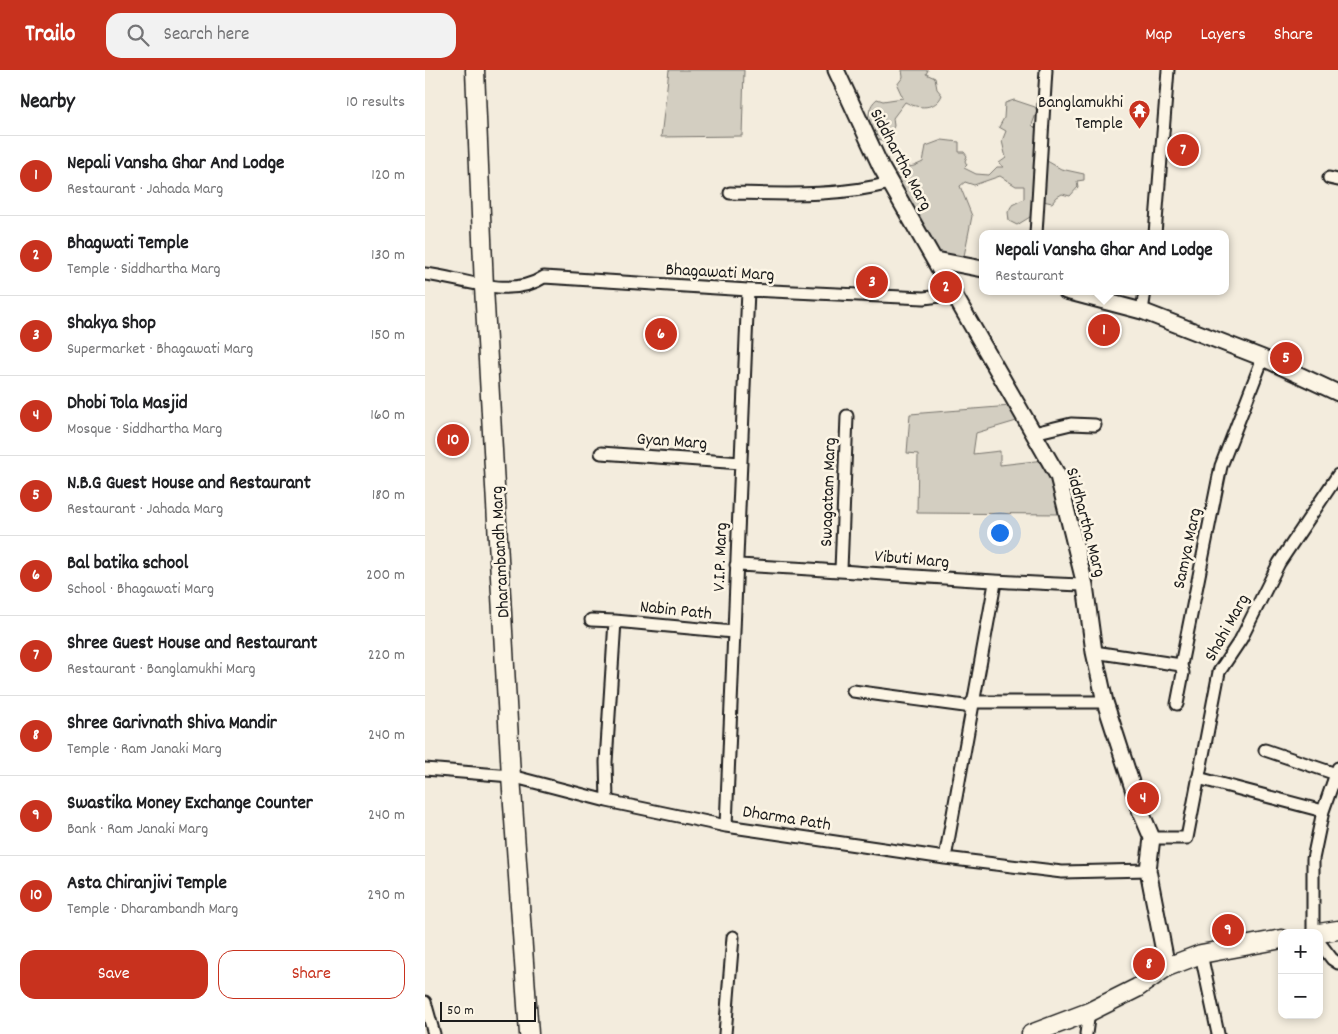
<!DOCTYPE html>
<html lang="en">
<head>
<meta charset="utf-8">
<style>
  body { margin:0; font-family:Dekko,sans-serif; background:#f2f2f2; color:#202124 }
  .controls { position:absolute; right:15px; bottom:15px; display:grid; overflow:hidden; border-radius:10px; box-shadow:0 2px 8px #0003 }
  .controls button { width:45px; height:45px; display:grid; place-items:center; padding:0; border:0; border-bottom:1px solid #e0e0e0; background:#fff; color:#202124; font:25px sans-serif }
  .scale { position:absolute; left:15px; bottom:12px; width:96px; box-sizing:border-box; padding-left:5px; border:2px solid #1c1c1c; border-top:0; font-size:14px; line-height:18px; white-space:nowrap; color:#1c1c1c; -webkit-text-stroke:4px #fcf5e5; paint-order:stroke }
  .you { position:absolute; left:574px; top:462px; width:18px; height:18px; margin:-12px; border:4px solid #fff; border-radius:50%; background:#1a73e8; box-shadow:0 0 0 8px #1a73e833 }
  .badge { display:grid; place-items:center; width:32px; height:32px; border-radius:50%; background:#c8321e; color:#fff; font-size:16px; font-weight:700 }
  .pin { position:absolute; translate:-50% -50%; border:2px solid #fff; box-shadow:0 1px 5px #0006 }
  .popup { position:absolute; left:554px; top:160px; width:250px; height:65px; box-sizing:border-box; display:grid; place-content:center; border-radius:10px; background:#fff; filter:drop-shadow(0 1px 4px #0005); font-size:16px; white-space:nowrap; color:#757577 }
  .popup b { font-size:19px; color:#202124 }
  .popup::after { content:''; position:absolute; left:50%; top:100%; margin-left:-10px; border:10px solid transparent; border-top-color:#fff }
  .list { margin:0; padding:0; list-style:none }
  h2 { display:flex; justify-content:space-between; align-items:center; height:65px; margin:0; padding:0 20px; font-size:21px }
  h2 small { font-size:16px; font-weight:400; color:#757577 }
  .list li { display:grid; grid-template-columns:32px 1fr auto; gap:15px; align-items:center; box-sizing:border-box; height:80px; padding:0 20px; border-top:1px solid #e0e0e0 }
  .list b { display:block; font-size:19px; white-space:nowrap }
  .list p { margin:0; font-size:16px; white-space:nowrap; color:#757577 }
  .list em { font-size:16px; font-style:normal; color:#757577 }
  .actions { display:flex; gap:10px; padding:15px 20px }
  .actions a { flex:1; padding:11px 0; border:1px solid #c8321e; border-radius:15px; text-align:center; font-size:18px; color:#c8321e }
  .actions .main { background:#c8321e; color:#fff }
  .icon { flex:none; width:28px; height:28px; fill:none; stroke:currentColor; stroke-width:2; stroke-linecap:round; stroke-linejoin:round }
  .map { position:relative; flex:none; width:913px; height:964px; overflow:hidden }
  header { display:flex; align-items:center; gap:30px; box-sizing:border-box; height:70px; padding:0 25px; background:#c8321e; color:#fff }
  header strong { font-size:24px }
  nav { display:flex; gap:28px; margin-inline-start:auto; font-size:18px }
  .search { width:350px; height:45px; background:#f2f2f2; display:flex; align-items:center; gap:12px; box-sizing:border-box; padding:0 18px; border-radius:15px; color:#757577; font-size:19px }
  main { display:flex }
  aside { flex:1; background:#fff }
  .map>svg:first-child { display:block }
  .green { fill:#d3cec1; stroke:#78756e }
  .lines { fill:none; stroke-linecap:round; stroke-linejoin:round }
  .street-casing { stroke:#1c1c1c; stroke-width:15 }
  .secondary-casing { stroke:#1c1c1c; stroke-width:19 }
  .primary-casing { stroke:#1c1c1c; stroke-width:21 }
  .street { stroke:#fcf5e5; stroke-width:11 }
  .secondary { stroke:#fcf5e5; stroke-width:15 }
  .primary { stroke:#fcf5e5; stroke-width:18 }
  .labels { text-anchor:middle; stroke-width:5; stroke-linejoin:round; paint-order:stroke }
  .poi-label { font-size:18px; fill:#1c1c1c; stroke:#fcf5e5; text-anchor:end }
  .street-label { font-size:18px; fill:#1c1c1c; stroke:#fcf5e5 }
</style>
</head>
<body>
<header>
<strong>Trailo</strong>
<div class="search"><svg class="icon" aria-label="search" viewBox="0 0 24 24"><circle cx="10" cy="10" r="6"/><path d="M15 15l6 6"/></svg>Search here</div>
<nav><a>Map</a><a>Layers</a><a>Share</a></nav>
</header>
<main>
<aside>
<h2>Nearby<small>10 results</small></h2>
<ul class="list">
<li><span class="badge">1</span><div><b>Nepali Vansha Ghar And Lodge</b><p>Restaurant · Jahada Marg</p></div><em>120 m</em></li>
<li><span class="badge">2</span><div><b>Bhagwati Temple</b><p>Temple · Siddhartha Marg</p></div><em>130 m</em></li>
<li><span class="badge">3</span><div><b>Shakya Shop</b><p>Supermarket · Bhagawati Marg</p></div><em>150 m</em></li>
<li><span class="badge">4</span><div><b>Dhobi Tola Masjid</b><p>Mosque · Siddhartha Marg</p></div><em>160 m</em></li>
<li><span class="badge">5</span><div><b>N.B.G Guest House and Restaurant</b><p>Restaurant · Jahada Marg</p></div><em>180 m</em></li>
<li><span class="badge">6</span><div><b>Bal batika school</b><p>School · Bhagawati Marg</p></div><em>200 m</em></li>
<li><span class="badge">7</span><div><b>Shree Guest House and Restaurant</b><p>Restaurant · Banglamukhi Marg</p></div><em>220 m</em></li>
<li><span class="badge">8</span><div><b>Shree Garivnath Shiva Mandir</b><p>Temple · Ram Janaki Marg</p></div><em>240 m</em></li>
<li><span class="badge">9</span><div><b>Swastika Money Exchange Counter</b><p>Bank · Ram Janaki Marg</p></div><em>240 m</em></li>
<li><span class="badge">10</span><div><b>Asta Chiranjivi Temple</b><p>Temple · Dharambandh Marg</p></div><em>290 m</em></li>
</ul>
<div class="actions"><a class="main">Save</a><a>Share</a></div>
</aside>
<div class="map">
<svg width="913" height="964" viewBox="0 0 913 964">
  <rect width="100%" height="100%" fill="#f3ecdd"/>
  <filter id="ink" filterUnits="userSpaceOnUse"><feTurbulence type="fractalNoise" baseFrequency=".02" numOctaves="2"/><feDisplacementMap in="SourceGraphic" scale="10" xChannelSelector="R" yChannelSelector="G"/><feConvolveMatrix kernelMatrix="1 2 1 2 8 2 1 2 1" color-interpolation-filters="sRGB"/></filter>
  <g filter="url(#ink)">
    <path class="green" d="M244,0H319L317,66L236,67Z
      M477,0H503L501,4L510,8L512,19L517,25C511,40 493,39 480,32L468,48L469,56L461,71L453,69L443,55C444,45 443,36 452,29L458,31L478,28L472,15L478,7Z
      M589,30L610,37L612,41L607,55L614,62L610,84L636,99L659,104V110L652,111L653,117L645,126L637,124L632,127L627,133L618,131L605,147L592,155L584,151L583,142L587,135L599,129V116H591L575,106L549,115L540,112L535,116L547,146L539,186L525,189L520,184L510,180L470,111L472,99L489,96L498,92L501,76L517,70L534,72V82H539L542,86L540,91L542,95L539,98L551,104L564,105L572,97H579L574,93L581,88L577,71L581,61L574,57L579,48L580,33Z
      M586,336L595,350L551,363L548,384L575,381V395L619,390L637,444L492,443L493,384L482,383L485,344Z"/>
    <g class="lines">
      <defs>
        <path id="street" d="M904,108L913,110
          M305,123C358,124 413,127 465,113
          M611,164L621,0
          M730,164L743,0
          M0,204C37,208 84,230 119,207L323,220L499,228L531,224
          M717,241L720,221
          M609,363L646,354L670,355
          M176,383L316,393
          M311,495C427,500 543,512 660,515
          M416,500L422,346
          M166,550L190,551
          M669,582L756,595L796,396L838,288
          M428,621L547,637
          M547,632H680
          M752,634L758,603L756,595
          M840,680L911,704
          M0,699L86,706L182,731L301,756L520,788L637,802L723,800
          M773,708L898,741
          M182,731L181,692L190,551L308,562
          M301,756L323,220
          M727,768H762L794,602L816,569L854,493L913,405
          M520,788L570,513
          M888,863V789L898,741L913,698
          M894,872L907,889L913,893
          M776,884L793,964
          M0,932L9,964
          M300,964L308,867
          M661,964L664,942"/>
        <path id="secondary" d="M411,0L456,97L633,406L660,515L669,582L680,632L715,740L727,768L723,800L742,897
          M511,190L558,199
          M641,221L717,241L838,288L913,323"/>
        <path id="primary" d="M50,0L59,217L86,706L104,964
          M894,863L913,860
          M606,964L664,942L712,918L742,897L776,884L857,869"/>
      </defs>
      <use href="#street" class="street-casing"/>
      <use href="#secondary" class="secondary-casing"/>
      <use href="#primary" class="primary-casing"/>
      <use href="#street" class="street"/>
      <use href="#secondary" class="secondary"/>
      <use href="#primary" class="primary"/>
    </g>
  </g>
  <defs>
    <symbol id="temple-pin" viewBox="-11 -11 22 30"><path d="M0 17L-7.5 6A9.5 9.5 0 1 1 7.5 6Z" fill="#c8321e" stroke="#fcf5e5"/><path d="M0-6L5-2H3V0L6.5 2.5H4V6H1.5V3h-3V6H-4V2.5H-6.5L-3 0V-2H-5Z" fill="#fff"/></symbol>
  </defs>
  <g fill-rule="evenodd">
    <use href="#temple-pin" x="702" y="28" width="25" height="34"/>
  </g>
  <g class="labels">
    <g class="poi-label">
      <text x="698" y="37">Banglamukhi<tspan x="698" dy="21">Temple</tspan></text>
    </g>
    <g class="street-label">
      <text transform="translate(477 89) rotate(62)" y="6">Siddhartha Marg</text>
      <text transform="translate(295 201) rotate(3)" y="6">Bhagawati Marg</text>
      <text transform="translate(247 370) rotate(4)" y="6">Gyan Marg</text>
      <text transform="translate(402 422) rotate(-88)" y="6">Swagatam Marg</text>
      <text transform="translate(662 452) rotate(75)" y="6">Siddhartha Marg</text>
      <text transform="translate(761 478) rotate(-78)" y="6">Samya Marg</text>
      <text transform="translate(74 482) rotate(-93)" y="6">Dharambandh Marg</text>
      <text transform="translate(294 487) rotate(-88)" y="6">V.I.P. Marg</text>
      <text transform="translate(487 488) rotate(5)" y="6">Vibuti Marg</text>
      <text transform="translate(251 539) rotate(6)" y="6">Nabin Path</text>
      <text transform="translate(801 557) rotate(-61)" y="6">Shahi Marg</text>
      <text transform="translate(362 747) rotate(9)" y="6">Dharma Path</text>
    </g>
  </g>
</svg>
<div class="controls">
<button>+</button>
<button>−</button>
</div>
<div class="scale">50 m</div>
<div class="you"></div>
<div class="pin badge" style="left:679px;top:260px">1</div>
<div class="popup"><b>Nepali Vansha Ghar And Lodge</b>Restaurant</div>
<div class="pin badge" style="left:521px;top:217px">2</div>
<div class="pin badge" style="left:447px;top:212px">3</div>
<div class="pin badge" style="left:718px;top:728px">4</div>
<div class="pin badge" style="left:861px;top:288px">5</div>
<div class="pin badge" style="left:236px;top:264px">6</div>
<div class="pin badge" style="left:758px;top:80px">7</div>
<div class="pin badge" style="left:724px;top:894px">8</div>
<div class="pin badge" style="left:803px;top:860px">9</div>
<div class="pin badge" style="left:28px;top:370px">10</div>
</div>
</main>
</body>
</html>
